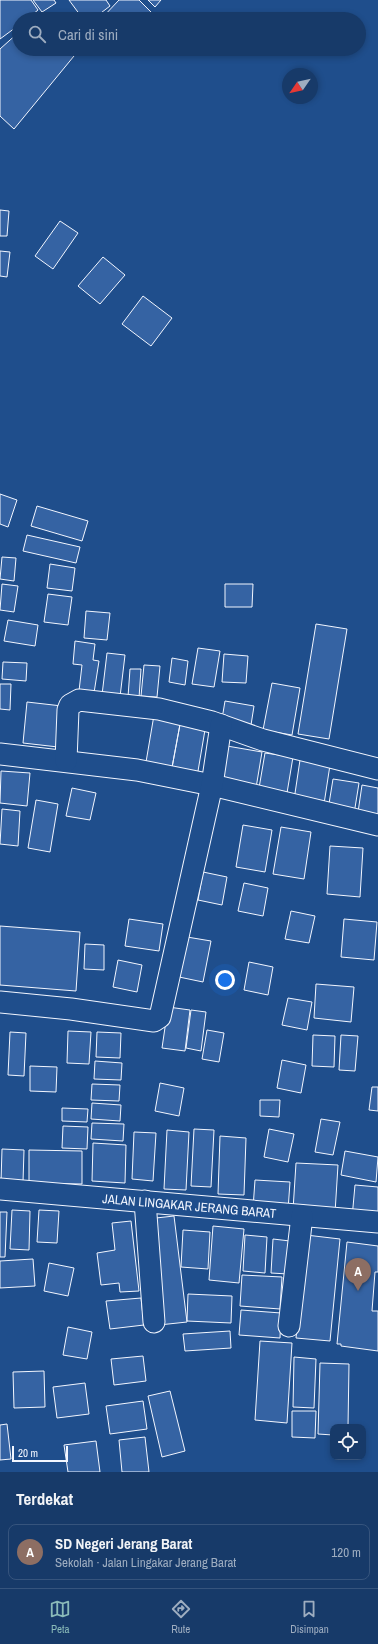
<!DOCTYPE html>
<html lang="id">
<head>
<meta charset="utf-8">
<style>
  body { margin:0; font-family:"Archivo Narrow",sans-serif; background:#244571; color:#f1f3f6 }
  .controls { position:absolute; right:12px; bottom:12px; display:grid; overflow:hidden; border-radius:8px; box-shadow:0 2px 6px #0003 }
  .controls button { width:36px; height:36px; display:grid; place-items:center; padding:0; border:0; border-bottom:1px solid #36547d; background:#173a69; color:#f1f3f6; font:20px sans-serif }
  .compass { position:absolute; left:282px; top:68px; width:36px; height:36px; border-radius:50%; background:#173a69; box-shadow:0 2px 6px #0003; rotate:236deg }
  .scale { position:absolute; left:12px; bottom:10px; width:56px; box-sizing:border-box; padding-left:4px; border:2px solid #f2f6ff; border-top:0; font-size:11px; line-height:14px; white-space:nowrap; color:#f2f6ff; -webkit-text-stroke:3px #1f4e8c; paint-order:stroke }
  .you { position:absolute; left:225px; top:980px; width:14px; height:14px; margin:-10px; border:3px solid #fff; border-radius:50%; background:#1a73e8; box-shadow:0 0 0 6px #1a73e833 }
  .badge { display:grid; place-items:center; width:26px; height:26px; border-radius:50%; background:#8bbbb9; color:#fff; font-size:13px; font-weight:700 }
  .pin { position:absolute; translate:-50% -33px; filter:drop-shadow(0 1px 2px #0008) }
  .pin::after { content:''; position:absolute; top:21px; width:14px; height:12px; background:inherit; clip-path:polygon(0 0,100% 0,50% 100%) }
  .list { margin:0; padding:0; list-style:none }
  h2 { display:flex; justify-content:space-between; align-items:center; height:52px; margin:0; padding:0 16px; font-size:17px }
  h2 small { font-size:13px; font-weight:400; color:#9eadc0 }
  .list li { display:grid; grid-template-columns:26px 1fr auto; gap:12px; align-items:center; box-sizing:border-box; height:56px; margin:0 8px 8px; padding:0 8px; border:1px solid #36547d; border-radius:8px }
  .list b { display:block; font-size:15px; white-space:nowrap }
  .list p { margin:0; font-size:13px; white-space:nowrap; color:#9eadc0 }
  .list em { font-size:13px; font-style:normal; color:#9eadc0 }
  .icon { flex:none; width:22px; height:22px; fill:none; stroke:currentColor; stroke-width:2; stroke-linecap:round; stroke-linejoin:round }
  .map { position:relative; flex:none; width:378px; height:1472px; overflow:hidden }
  .search { position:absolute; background:#173a69; box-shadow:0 2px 6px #0003; left:12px; right:12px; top:12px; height:44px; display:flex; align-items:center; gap:10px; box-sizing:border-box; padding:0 14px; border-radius:22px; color:#9eadc0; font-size:15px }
  .sheet { height:116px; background:#173a69 }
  nav { display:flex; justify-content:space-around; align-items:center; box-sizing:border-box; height:56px; border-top:1px solid #36547d; background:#173a69; font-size:11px; color:#9eadc0 }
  nav a { display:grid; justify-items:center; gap:2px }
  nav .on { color:#8bbbb9 }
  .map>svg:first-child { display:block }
  .building { fill:#3563a3; stroke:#f2f6ff }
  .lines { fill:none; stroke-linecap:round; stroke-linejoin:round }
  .minor-casing { stroke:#f2f6ff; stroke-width:23 }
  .minor { stroke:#1f4e8c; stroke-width:21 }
  .labels { text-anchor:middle; stroke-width:3; stroke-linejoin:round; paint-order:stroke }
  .street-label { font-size:13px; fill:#f2f6ff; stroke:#1f4e8c }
</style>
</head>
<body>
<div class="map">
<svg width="378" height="1472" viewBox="0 0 378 1472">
  <rect width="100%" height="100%" fill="#1f4e8c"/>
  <path class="building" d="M0,0H31L38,10L27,19H19V25L0,39Z
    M33,0H54L56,3L42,12Z
    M69,0H106L110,6L93,19H83Z
    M119,0H139L151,12L144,19H101Z
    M148,0H161L155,7Z
    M19,32V49H67L74,56L14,129L0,116V49Z
    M0,210L9,211L7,236H0Z
    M60,221L78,233L53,269L35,256Z
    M0,251L10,252L7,277L0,276Z
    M103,257L125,275L100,304L78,286Z
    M143,296L172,318L151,346L122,324Z
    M0,494L17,500L8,527L0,524Z
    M37,506L88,521L82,541L31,526Z
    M27,535L80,547L76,563L23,551Z
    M2,557L16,558L14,581L0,579Z
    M50,564L75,568L72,591L47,588Z
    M2,584L18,586L14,612L0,610Z
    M225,584H253L252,607H225Z
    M48,594L72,597L68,625L44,622Z
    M86,611L110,613L107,640L84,638Z
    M8,620L38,625L35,646L4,641Z
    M316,624L347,629L329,739L298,734Z
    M75,641L95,644L93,660L99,661L94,693L79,691L82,665L73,664Z
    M198,648L220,651L214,687L192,684Z
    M107,653L125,655L120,697L102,695Z
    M224,654L248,656L246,683L222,682Z
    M172,658L188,661L185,685L169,682Z
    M3,662L27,663L26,681L2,679Z
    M144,665L160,666L157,697L141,696Z
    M130,669H141L139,698L128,697Z
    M272,683L300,688L292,735L263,730Z
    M0,684H11L10,710L0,709Z
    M225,701L254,706L251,725L222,719Z
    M27,702L62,706L58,747L23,743Z
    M154,715L181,719L171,773L145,768Z
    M181,719L206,724L197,777L171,773Z
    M227,746L262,752L256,788L222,782Z
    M265,753L293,757L286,799L258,794Z
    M300,760L330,765L324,804L294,800Z
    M1,771L30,773L27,806L0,803Z
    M333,779L359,783L354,814L328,810Z
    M362,785L378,788V823L357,819Z
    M72,788L96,793L90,820L66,816Z
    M36,800L58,804L50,852L28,848Z
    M2,809L20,811L18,846L0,844Z
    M243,825L272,830L265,872L236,867Z
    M281,827L311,832L304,879L273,874Z
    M330,846L363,848L360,897L327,894Z
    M203,872L227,877L222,905L198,900Z
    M244,883L268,888L263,916L238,911Z
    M291,911L315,916L309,943L285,939Z
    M129,919L163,924L159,951L125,946Z
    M344,919L377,922L374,960L341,957Z
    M0,926L80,932L76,991L0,985Z
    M187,937L211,941L203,982L179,977Z
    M85,944L104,945V970L84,969Z
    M118,960L142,965L137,992L113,987Z
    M249,962L273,967L268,995L244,990Z
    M316,984L354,987L351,1022L314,1018Z
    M288,998L312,1002L307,1030L282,1025Z
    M168,1007L190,1010L185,1051L162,1048Z
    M191,1010L206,1012L201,1051L186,1048Z
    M207,1030L224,1033L219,1062L202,1059Z
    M68,1031L91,1032L89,1064L67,1063Z
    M10,1032L26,1033L24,1076L8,1075Z
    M97,1032L121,1033L120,1058L96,1057Z
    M313,1035L335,1036L334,1067L312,1066Z
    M341,1035L358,1036L355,1071L339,1070Z
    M282,1060L306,1065L301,1093L277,1088Z
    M95,1061L122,1063L121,1080L94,1079Z
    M30,1066L57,1067L56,1092L30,1091Z
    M160,1083L184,1088L179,1116L155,1111Z
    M92,1084L120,1085L119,1101L91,1100Z
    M372,1087H378V1111L369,1110Z
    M260,1100H280L279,1117L260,1116Z
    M92,1103L121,1105L120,1121L91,1119Z
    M62,1108L88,1109L87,1122L62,1121Z
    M321,1119L340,1122L333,1155L315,1152Z
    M92,1123L124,1124L123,1141L91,1139Z
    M63,1126L88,1127L87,1149L62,1148Z
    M194,1129L214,1130L211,1187L191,1186Z
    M269,1129L294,1134L288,1162L264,1157Z
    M167,1130L189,1132L186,1190L164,1189Z
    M134,1132L156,1133L153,1181L132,1179Z
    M220,1136L246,1138L244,1195L218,1194Z
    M93,1143L126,1145L125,1183L92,1181Z
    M2,1149L24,1150L23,1182H1Z
    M29,1150L82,1151V1184L29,1183Z
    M345,1151L378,1157L376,1182L341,1175Z
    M296,1163L338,1165L335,1213L293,1210Z
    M255,1180L290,1182L288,1210L253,1208Z
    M355,1185L378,1187V1220L352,1218Z
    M12,1210L30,1211L29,1250L10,1249Z
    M39,1210L59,1211L57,1243L37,1242Z
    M0,1212H7L5,1257H0Z
    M174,1216L187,1322L159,1325L147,1219Z
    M131,1221L139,1291L120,1292L119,1283L101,1285L97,1253L115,1250L112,1223Z
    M213,1226L244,1229L239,1283L209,1280Z
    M183,1230L210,1232L208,1269L181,1267Z
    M245,1235L267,1237L265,1273L243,1271Z
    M306,1235L340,1239L330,1341L296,1338Z
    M273,1239L290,1241L288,1274L271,1273Z
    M347,1242L378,1246V1272H375L372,1311H378V1351L341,1346V1344H337Z
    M33,1259L35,1286L0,1288V1261Z
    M49,1263L74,1268L68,1296L44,1291Z
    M242,1275L282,1277L280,1309L240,1306Z
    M188,1294L232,1296L231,1323L187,1321Z
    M141,1298L144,1325L110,1329L106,1301Z
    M241,1310L281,1313L280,1338L239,1335Z
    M68,1327L92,1332L87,1359L63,1355Z
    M230,1331L231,1348L185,1351L183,1334Z
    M260,1341L292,1343L287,1423L255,1420Z
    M143,1356L146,1381L114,1385L111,1359Z
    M294,1357L316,1359L314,1408L293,1407Z
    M320,1363L349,1364L348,1427H333V1435L318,1434Z
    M44,1371L45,1407L14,1408L13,1372Z
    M85,1383L89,1414L57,1418L53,1387Z
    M170,1391L185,1451L162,1457L148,1396Z
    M143,1401L147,1429L110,1434L106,1406Z
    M292,1411H316L315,1438L292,1437Z
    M7,1424L11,1459L0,1460V1425Z
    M145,1437L149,1472H122L119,1440Z
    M96,1441L100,1472H68L64,1445Z"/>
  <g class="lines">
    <defs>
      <g id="minor">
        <path d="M0,754L137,770L212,785L378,825"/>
        <path d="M66,761L68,710L70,705L79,700L159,709L212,722L263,740L378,769"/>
        <path d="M0,1002L71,1009L154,1021L160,1017L212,785L221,725"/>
        <path id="s1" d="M0,1189L378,1222"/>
        <path d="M145,1201L154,1322"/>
        <path d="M289,1326L302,1216"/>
      </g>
    </defs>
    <use href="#minor" class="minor-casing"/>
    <use href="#minor" class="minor"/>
  </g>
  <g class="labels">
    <g class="street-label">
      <text dy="5" stroke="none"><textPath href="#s1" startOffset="190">JALAN LINGAKAR JERANG BARAT</textPath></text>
    </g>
  </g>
</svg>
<div class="controls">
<button><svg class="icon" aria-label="locate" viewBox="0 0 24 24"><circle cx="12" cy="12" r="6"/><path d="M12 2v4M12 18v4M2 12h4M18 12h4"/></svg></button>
</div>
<svg class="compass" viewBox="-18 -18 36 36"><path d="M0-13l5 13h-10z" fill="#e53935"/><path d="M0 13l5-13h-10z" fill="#9eadc0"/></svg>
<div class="scale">20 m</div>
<div class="you"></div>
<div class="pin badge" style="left:358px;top:1291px;background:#8d6e63">A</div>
<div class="search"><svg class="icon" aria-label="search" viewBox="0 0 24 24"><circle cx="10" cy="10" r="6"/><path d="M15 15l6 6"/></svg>Cari di sini</div>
</div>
<section class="sheet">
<h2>Terdekat<small></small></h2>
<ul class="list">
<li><span class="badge" style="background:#8d6e63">A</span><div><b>SD Negeri Jerang Barat</b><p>Sekolah · Jalan Lingakar Jerang Barat</p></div><em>120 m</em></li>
</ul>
</section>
<nav>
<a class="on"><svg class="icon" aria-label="map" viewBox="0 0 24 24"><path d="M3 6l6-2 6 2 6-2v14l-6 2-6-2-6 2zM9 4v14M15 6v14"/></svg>Peta</a>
<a><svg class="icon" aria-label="directions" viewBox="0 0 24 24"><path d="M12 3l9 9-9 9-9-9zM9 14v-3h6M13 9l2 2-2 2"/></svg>Rute</a>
<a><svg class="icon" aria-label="saved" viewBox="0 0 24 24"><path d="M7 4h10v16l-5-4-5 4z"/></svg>Disimpan</a>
</nav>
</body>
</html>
